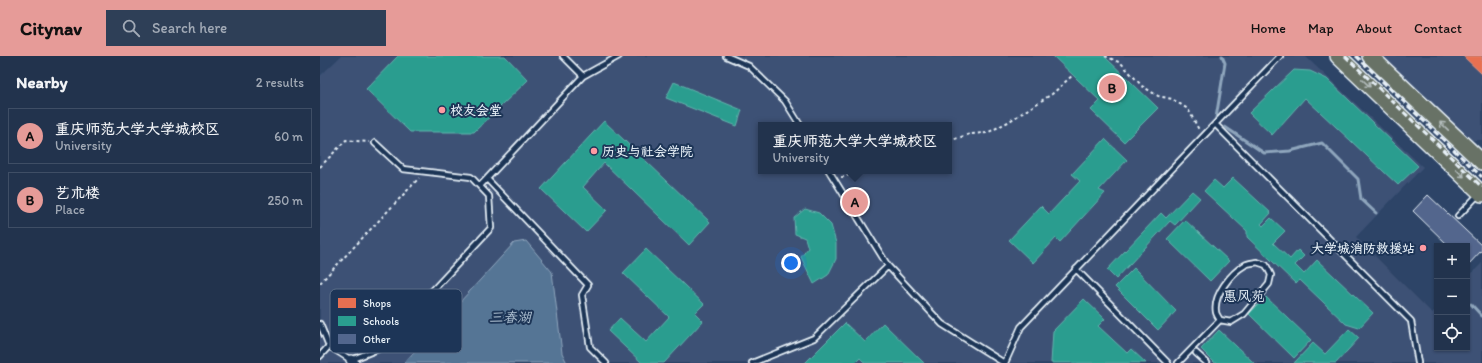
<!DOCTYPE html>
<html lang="en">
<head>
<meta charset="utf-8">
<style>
  body { margin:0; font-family:Itim,"LXGW WenKai TC",sans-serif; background:#2e3f57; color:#f1f3f6 }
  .controls { position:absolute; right:12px; bottom:12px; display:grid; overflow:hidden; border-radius:0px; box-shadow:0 1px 3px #0004 }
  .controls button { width:36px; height:36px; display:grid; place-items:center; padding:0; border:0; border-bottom:1px solid #3f4e65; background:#22334d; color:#f1f3f6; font:20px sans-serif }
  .you { position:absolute; left:471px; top:207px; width:14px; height:14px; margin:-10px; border:3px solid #fff; border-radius:50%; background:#1a73e8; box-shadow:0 0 0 6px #1a73e833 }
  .badge { display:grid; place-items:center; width:26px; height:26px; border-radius:50%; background:#e69b98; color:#111; font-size:13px; font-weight:700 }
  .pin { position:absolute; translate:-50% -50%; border:2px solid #fff; box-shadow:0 1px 4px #0006 }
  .popup { position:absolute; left:438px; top:66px; width:194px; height:52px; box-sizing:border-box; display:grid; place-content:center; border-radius:0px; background:#22334d; filter:drop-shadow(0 1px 3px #0005); font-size:13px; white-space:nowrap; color:#a2aab6 }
  .popup b { font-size:15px; color:#f1f3f6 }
  .popup::after { content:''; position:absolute; left:50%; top:100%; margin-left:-8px; border:8px solid transparent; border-top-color:#22334d }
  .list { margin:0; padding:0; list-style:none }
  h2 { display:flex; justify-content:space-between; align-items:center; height:52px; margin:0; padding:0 16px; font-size:17px }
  h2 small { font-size:13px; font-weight:400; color:#a2aab6 }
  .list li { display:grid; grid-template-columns:26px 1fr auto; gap:12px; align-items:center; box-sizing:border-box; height:56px; margin:0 8px 8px; padding:0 8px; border:1px solid #3f4e65; border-radius:0px }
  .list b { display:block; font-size:15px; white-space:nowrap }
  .list p { margin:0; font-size:13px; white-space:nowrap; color:#a2aab6 }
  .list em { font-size:13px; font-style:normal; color:#a2aab6 }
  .icon { flex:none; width:22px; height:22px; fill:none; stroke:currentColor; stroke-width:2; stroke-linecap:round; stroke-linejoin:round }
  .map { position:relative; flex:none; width:1162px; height:307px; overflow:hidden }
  header { display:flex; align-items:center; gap:24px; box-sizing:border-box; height:56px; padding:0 20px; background:#e69b98; color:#111 }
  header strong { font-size:19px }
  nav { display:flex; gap:22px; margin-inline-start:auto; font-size:14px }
  .search { width:280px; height:36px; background:#2e3f57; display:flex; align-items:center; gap:10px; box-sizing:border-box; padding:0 14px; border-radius:0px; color:#a2aab6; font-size:15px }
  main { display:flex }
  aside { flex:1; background:#22334d }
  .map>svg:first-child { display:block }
  .built { fill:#3c5175; fill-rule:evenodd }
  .water { fill:#547495; stroke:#8fa6bd }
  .shops { fill:#e76f51; stroke:#e79683 }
  .schools { fill:#2a9d8f; stroke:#63b6ae }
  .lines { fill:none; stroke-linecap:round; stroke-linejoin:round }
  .stream { stroke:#8fa6bd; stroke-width:3 }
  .building { fill:#52668d; stroke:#e8f1f8 }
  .lane-casing { stroke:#e8f1f8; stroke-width:8 }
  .street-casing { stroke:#e8f1f8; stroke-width:12 }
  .primary-casing { stroke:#e8f1f8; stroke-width:18 }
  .path { stroke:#e8f1f8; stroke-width:2; stroke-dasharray:3 3; stroke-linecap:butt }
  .lane { stroke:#1d3557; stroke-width:4.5 }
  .street { stroke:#1d3557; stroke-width:9 }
  .primary { stroke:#687266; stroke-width:15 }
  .rail { stroke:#e8f1f8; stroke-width:3; stroke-dasharray:6 3; stroke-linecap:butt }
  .oneway { stroke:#b5bebe }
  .poi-dot { fill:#ff9aa2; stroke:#1d3557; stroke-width:1.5 }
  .labels { text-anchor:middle; stroke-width:4; stroke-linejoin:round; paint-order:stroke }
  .poi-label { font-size:13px; font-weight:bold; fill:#e8f1f8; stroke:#1d3557; text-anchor:start }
  .neighbourhood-label { font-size:14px; fill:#e8f1f8; stroke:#1d3557 }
  .water-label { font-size:14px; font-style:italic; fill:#adbfd0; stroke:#1d3557 }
  .key { fill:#1d3557; stroke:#5a6d87; stroke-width:1 }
  .key-label { font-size:11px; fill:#e8f1f8 }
</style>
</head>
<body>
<header>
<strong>Citynav</strong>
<div class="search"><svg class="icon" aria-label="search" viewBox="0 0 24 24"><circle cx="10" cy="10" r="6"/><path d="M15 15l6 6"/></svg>Search here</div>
<nav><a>Home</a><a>Map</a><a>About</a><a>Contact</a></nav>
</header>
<main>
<aside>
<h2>Nearby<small>2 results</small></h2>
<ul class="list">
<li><span class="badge">A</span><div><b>重庆师范大学大学城校区</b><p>University</p></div><em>60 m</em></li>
<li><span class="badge">B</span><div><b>艺术楼</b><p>Place</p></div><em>250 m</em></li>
</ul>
</aside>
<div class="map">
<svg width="1162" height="307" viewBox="0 0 1162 307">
  <rect width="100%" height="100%" fill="#2d4467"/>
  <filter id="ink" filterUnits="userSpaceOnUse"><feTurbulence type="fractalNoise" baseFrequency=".025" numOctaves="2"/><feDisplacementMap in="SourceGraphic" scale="8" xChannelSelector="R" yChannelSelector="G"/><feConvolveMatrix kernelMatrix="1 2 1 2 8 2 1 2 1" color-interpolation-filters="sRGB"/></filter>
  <g filter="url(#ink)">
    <path class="built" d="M21,0H985L1103,111L1036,181L1112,257L1117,253V292H1147V222L1162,207V307H0V20ZM441,69H629V115H441Z
      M1062,0H1162V84H1152Z"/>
    <path class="water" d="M206,185L232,216L242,297L247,307H84L194,187Z"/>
    <path class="shops" d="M1143,0H1162V18Z"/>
    <path class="schools" d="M78,0H185L208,24L154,76H90L46,33Z
      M733,0H784L838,52L804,86L771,54L780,45Z
      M974,14L990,15L1007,23L1098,110L1078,129L985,42L952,79L929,57Z
      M354,26L422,54L417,70L346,42Z
      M284,65L390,166L369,189L284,107L263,131L287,154L266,176L221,133Z
      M785,83L807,104L779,134L785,137L740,186L736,182L713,207L689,184L721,150L729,158L760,125L752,118Z
      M913,122L951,157L941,168L943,170L951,162L965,175L953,187L970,203L978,194L984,200L975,209L984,218L997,204L1053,257L1039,272L1026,268L980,224L976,228L927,181V175L884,135L894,124L903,132Z
      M872,135L880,142L855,169L850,165L796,223L787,214L841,157L846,162Z
      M485,153L499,157L511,169L516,187V203L508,219L494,228L481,201L488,192L485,182L475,178L474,162Z
      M865,164L909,205L890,225L847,183Z
      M326,193L384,248L375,257L383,265L344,307H322L288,275L300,262L326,286L349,261L303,217Z
      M814,212L856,255L838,274L795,231Z
      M946,241L991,284L974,302L929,258Z
      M764,243L785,263L778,270L807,297L811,293L826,307H731L733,275Z
      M525,267L545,286L563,267L604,307H545L540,302L535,307H485Z
      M1029,273L1039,282L1016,307H974L993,287L1005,298Z
      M899,274L934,307H895L881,293Z"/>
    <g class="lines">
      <path class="stream" d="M896,62L905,7L902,0
        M905,71L944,97L970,95L1002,87L1038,123L1041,143L1056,157
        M1151,248L1162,260"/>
    </g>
    <path class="building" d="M1108,139L1162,190V194L1148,209L1147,207V190H1129L1093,155Z"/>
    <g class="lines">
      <defs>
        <path id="lane" d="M243,0L263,20
          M406,0L429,10L465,45L480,69
          M896,69L1091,265L1098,307
          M509,115L568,210L622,268L684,307
          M167,123L268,229L262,239L270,291L286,307
          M160,130L263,20L299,0
          M1138,160L1159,138
          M937,206L946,209L951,219L949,228L924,258L911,266L900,264C899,262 896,258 896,256C893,239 911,217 925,209C928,207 933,207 937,206Z
          M756,213L848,307
          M0,268L9,290L0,300
          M9,290L31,304L58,293L171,172L169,140L151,121L83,113L55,87
          M876,297L887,307
          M432,307L494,282L568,210
          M685,307L701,271L960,0
          M858,307L900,264"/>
        <path id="street" d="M31,304L34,307"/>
        <path id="primary" d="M1018,0L1162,138
          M1050,0L1162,106"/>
      </defs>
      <use href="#lane" class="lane-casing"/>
      <use href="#street" class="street-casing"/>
      <use href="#primary" class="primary-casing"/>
      <path class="path" d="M785,0L801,7L822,30L838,40L852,43L868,53L879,74
        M629,85L650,78L667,77L688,66L732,38L753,19
        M0,111L26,84L49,86
        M521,121H523L541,115
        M0,227L99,122"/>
      <use href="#lane" class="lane"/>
      <use href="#street" class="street"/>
      <use href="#primary" class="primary"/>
      <path class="rail" d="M1025,0L1162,131
        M1036,0L1162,121"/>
    </g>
    <defs><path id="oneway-shaft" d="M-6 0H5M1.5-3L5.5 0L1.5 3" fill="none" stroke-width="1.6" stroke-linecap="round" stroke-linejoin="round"/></defs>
    <g class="oneway">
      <use href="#oneway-shaft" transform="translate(1046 27) rotate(44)"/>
      <use href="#oneway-shaft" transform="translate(1124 70) rotate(-136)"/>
      <use href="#oneway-shaft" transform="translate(1140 117) rotate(44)"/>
    </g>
  </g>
  <g class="poi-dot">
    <circle cx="122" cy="54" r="4"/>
    <circle cx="274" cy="95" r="4"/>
    <circle cx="1103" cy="192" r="4"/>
  </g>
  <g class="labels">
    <g class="poi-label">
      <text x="130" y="59">校友会堂</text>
      <text x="282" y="100">历史与社会学院</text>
      <text x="1095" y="197" text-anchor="end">大学城消防救援站</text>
    </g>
    <g class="neighbourhood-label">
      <text x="924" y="245">惠风苑</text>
    </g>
    <g class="water-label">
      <text x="190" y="266">三春湖</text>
    </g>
  </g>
  <rect x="10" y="233" width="132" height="64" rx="6" class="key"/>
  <rect x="18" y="242" width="18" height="10" fill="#e76f51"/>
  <rect x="18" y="260" width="18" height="10" fill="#2a9d8f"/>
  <rect x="18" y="278" width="18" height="10" fill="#52668d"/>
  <g class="key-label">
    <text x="43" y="251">Shops</text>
    <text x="43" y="269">Schools</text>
    <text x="43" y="287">Other</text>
  </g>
</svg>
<div class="controls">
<button>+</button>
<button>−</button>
<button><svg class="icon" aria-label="locate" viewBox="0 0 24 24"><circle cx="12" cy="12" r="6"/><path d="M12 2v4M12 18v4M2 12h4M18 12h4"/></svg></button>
</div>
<div class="you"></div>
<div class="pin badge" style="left:535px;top:146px">A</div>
<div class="popup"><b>重庆师范大学大学城校区</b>University</div>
<div class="pin badge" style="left:792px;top:32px">B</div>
</div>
</main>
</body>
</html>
